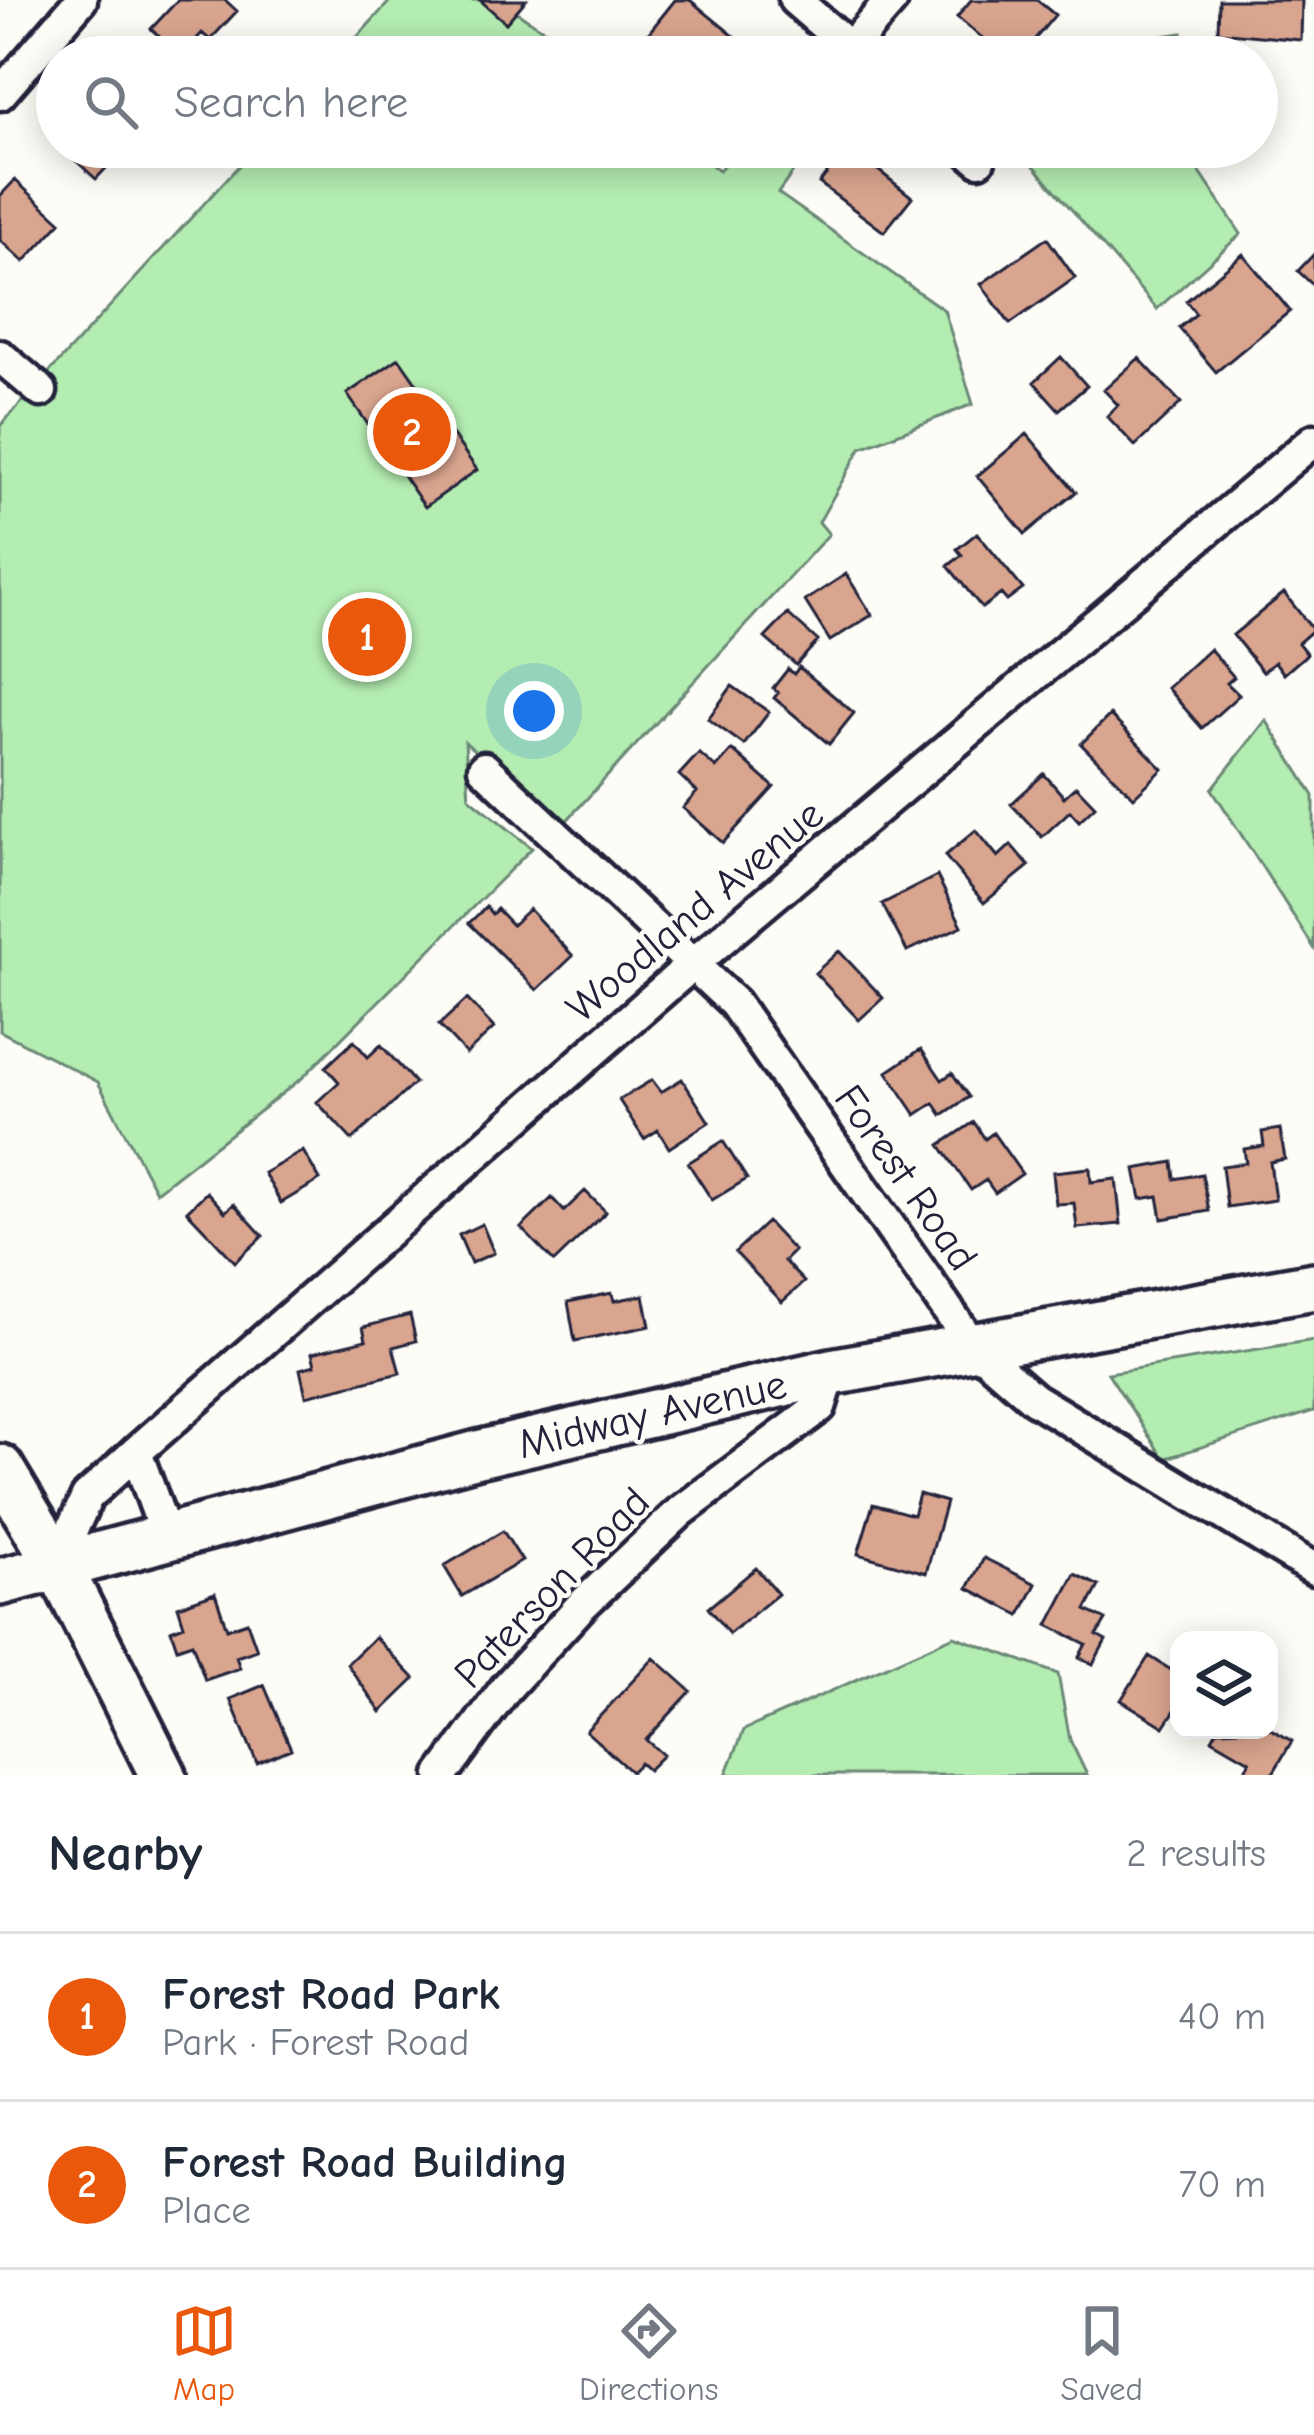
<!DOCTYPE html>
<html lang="en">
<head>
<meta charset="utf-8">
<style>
  body { margin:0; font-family:"Comic Neue",sans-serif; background:#f6f6f7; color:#1f2937 }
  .controls { position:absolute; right:36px; bottom:36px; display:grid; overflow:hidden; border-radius:24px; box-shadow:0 6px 30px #0003 }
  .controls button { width:108px; height:108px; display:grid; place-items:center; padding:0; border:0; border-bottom:3px solid #e0e1e3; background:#fff; color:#1f2937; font:60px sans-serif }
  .you { position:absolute; left:534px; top:711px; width:42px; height:42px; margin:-30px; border:9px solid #fff; border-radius:50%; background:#1a73e8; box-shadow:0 0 0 18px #1a73e833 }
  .badge { display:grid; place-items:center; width:78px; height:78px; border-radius:50%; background:#ea580c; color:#fff; font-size:39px; font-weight:700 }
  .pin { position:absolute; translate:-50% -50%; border:6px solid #fff; box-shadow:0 3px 12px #0006 }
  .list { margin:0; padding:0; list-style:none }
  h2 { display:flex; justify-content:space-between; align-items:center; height:156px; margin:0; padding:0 48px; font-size:51px }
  h2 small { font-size:39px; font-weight:400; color:#747a83 }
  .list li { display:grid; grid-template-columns:78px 1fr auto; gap:36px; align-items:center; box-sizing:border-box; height:168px; padding:0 48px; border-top:3px solid #e0e1e3 }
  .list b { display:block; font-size:45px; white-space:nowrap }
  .list p { margin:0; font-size:39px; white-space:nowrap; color:#747a83 }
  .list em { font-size:39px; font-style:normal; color:#747a83 }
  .icon { flex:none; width:66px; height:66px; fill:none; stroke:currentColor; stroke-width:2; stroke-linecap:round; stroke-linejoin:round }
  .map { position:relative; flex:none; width:1314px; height:1775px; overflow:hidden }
  .search { position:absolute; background:#fff; box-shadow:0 6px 30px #0003; left:36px; right:36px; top:36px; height:132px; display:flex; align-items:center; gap:30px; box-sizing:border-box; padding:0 42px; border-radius:66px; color:#747a83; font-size:45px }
  .sheet { height:492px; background:#fff }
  nav { display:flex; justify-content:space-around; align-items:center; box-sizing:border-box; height:168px; border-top:3px solid #e0e1e3; background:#fff; font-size:33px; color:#747a83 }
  nav a { display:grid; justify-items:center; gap:6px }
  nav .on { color:#ea580c }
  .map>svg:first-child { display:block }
  .green { fill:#b4edb1; stroke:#6b8876; stroke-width:3 }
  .building { fill:#daa58f; stroke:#22223b; stroke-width:3 }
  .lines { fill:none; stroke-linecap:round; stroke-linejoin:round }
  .street-casing { stroke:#22223b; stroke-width:39 }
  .secondary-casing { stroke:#22223b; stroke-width:54 }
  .street { stroke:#fdfcf7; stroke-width:30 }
  .secondary { stroke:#fdfcf7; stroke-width:45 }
  .labels { text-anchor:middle; stroke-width:9; stroke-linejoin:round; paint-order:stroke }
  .street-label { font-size:42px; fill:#22223b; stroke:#fdfcf7 }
</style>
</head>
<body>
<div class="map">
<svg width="1314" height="1775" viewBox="0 0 1314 1775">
  <rect width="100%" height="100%" fill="#fdfcf7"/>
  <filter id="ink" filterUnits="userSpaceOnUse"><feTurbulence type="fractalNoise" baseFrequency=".00833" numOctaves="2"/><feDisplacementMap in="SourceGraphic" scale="24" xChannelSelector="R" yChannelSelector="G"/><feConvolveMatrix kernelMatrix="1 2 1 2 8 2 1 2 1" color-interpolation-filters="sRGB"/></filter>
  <g filter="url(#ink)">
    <path class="green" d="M391,0H498L586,57H339Z
      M1182,33V57H1089L1108,44Z
      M256,147H691L719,171L737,147H811L778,193L944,310L973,404L861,448L819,522L829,534L559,829L465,742L469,797L532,848L302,1078L156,1192L98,1082L0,1031V426Z
      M1018,147H1183L1241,234L1157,309Z
      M1266,720L1314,796V948L1212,789Z
      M1314,1340V1411L1164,1459L1108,1373Z
      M954,1636L1058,1674L1070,1740L1087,1775H726L744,1730Z"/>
    <path class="building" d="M178,0H225L237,11L210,40L202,33L181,56L151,29Z
      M480,0H526L506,23Z
      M675,0H690L740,41L727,57H654L639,45Z
      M971,0H1037L1055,15L1020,57H1005L957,17Z
      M1219,0H1302L1301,40L1218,32Z
      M61,147H126L96,179Z
      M849,147L912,197L884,232L819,183Z
      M15,180L61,222L24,262L0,240V196Z
      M1047,238L1075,278L1010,324L981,284Z
      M1243,254L1290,311L1216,372L1179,328L1196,314L1186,301Z
      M1314,254V286L1298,271Z
      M1061,357L1087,386L1059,410L1034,382Z
      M399,358L477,470L425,507L347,394Z
      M1139,358L1181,403L1135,446L1107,416L1118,405L1104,390Z
      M1027,434L1076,492L1025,534L977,476Z
      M977,533L1023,589L1007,601L1001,594L982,608L948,566L962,555L957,549Z
      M846,574L872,615L830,641L805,601Z
      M1284,593L1313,630L1298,643L1307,654L1284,674L1275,662L1263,672L1233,635Z
      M788,614L818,641L796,665L765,638Z
      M1210,649L1234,677L1227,683L1239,695L1202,728L1167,688Z
      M799,667L854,713L829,744L774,698L778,693L773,688L788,669L794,674Z
      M732,686L769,712L744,745L708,719Z
      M1110,715L1163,769L1134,797L1081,744Z
      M732,750L774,787L723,843L683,808L697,792L679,775L699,753L716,768Z
      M1044,774L1064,797L1076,786L1095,806L1079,821L1070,811L1042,837L1011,804Z
      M976,830L998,857L1011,845L1029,866L984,903L945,856Z
      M937,876L962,926L907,951L882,904Z
      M486,907L492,914L497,909L512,925L529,909L573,956L537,990L469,923Z
      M839,951L883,998L859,1020L815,973Z
      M467,999L494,1028L466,1054L439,1025Z
      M354,1041L368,1057L381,1045L415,1083L352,1140L317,1102L339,1082L326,1067Z
      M921,1049L942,1080L952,1073L969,1097L942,1115L934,1103L916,1115L887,1072Z
      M682,1079L709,1122L669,1148L658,1130L644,1139L619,1100L652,1080L661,1092Z
      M974,1122L985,1139L993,1133L1022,1174L995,1193L986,1180L971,1190L940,1145Z
      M1280,1129L1285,1159L1270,1162L1275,1200L1227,1207L1222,1166L1246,1163L1244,1149L1264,1146L1262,1132Z
      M723,1141L747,1179L712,1200L688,1163Z
      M303,1151L320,1180L281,1203L264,1173Z
      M1173,1162L1175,1179L1202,1174L1209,1211L1162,1219L1158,1196L1141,1199L1135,1169Z
      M1090,1168L1091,1182L1116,1179L1121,1224L1077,1228L1074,1203L1056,1204L1053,1172Z
      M585,1191L606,1212L554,1262L521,1228L552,1198L564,1211Z
      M207,1192L225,1212L234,1204L263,1236L235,1262L187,1211Z
      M767,1222L794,1251L784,1261L804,1282L782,1302L735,1252Z
      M482,1224L494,1253L471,1263L459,1235Z
      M612,1293L614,1301L644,1295L650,1326L575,1341L568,1302Z
      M410,1315L416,1341L393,1347L400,1373L306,1396L300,1369L315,1365L312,1353L366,1340L363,1327Z
      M919,1494L946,1502L926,1573L858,1554L873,1504L913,1515Z
      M503,1531L522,1561L462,1596L444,1566Z
      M984,1558L1036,1584L1020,1615L968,1588Z
      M756,1568L778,1594L729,1634L708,1608Z
      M1075,1574L1099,1586L1086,1610L1106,1620L1097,1635L1106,1640L1093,1664L1079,1657L1086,1644L1048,1625Z
      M215,1593L227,1629L247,1622L257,1650L236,1657L240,1668L205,1680L192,1643L177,1648L171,1630L184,1625L178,1606Z
      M375,1637L415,1679L381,1712L347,1664Z
      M1149,1656L1179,1675V1704L1164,1727L1121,1700Z
      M654,1658L691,1691L646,1740L663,1755L648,1770L640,1763L631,1772L586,1731Z
      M264,1685L291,1749L257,1763L230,1699Z
      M1269,1728L1292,1741L1272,1775H1242L1250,1761L1212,1739L1217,1730Z"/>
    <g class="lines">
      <defs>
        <path id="street" d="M795,0L861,57
          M850,48L892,0
          M0,94L81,0
          M964,147L979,160
          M0,356L41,391
          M484,768L734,1003L973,1346L1034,1399L1314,1569
          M136,1452L166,1535
          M57,1563L87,1497L136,1452L694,963L1314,440
          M442,1775L506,1688L582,1605L680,1512L820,1407L831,1372"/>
        <path id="secondary" d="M0,1468L57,1563L163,1775
          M0,1582L478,1454L831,1372L1314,1286"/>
      </defs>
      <use href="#street" class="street-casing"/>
      <use href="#secondary" class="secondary-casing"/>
      <use href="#street" class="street"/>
      <use href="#secondary" class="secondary"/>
    </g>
  </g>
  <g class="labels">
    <g class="street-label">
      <text transform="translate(694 910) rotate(-40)" y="15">Woodland Avenue</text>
      <text transform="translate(907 1177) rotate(55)" y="15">Forest Road</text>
      <text transform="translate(652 1413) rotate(-13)" y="15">Midway Avenue</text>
      <text transform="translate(551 1587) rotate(-46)" y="15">Paterson Road</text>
    </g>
  </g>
</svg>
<div class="controls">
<button><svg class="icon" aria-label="layers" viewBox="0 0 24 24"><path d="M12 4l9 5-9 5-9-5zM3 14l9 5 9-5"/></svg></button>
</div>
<div class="you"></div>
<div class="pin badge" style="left:367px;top:637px">1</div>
<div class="pin badge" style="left:412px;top:432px">2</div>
<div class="search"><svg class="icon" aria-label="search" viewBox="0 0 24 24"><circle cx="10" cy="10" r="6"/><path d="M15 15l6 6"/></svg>Search here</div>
</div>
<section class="sheet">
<h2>Nearby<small>2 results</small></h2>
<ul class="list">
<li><span class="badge">1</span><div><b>Forest Road Park</b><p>Park · Forest Road</p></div><em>40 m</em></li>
<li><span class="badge">2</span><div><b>Forest Road Building</b><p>Place</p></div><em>70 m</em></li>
</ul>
</section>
<nav>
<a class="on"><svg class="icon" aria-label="map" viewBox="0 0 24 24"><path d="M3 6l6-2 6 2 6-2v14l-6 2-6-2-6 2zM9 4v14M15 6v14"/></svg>Map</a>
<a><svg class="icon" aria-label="directions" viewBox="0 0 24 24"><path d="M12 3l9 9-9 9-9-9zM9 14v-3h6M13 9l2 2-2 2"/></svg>Directions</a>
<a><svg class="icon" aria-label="saved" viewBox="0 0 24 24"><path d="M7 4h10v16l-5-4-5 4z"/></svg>Saved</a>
</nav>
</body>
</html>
